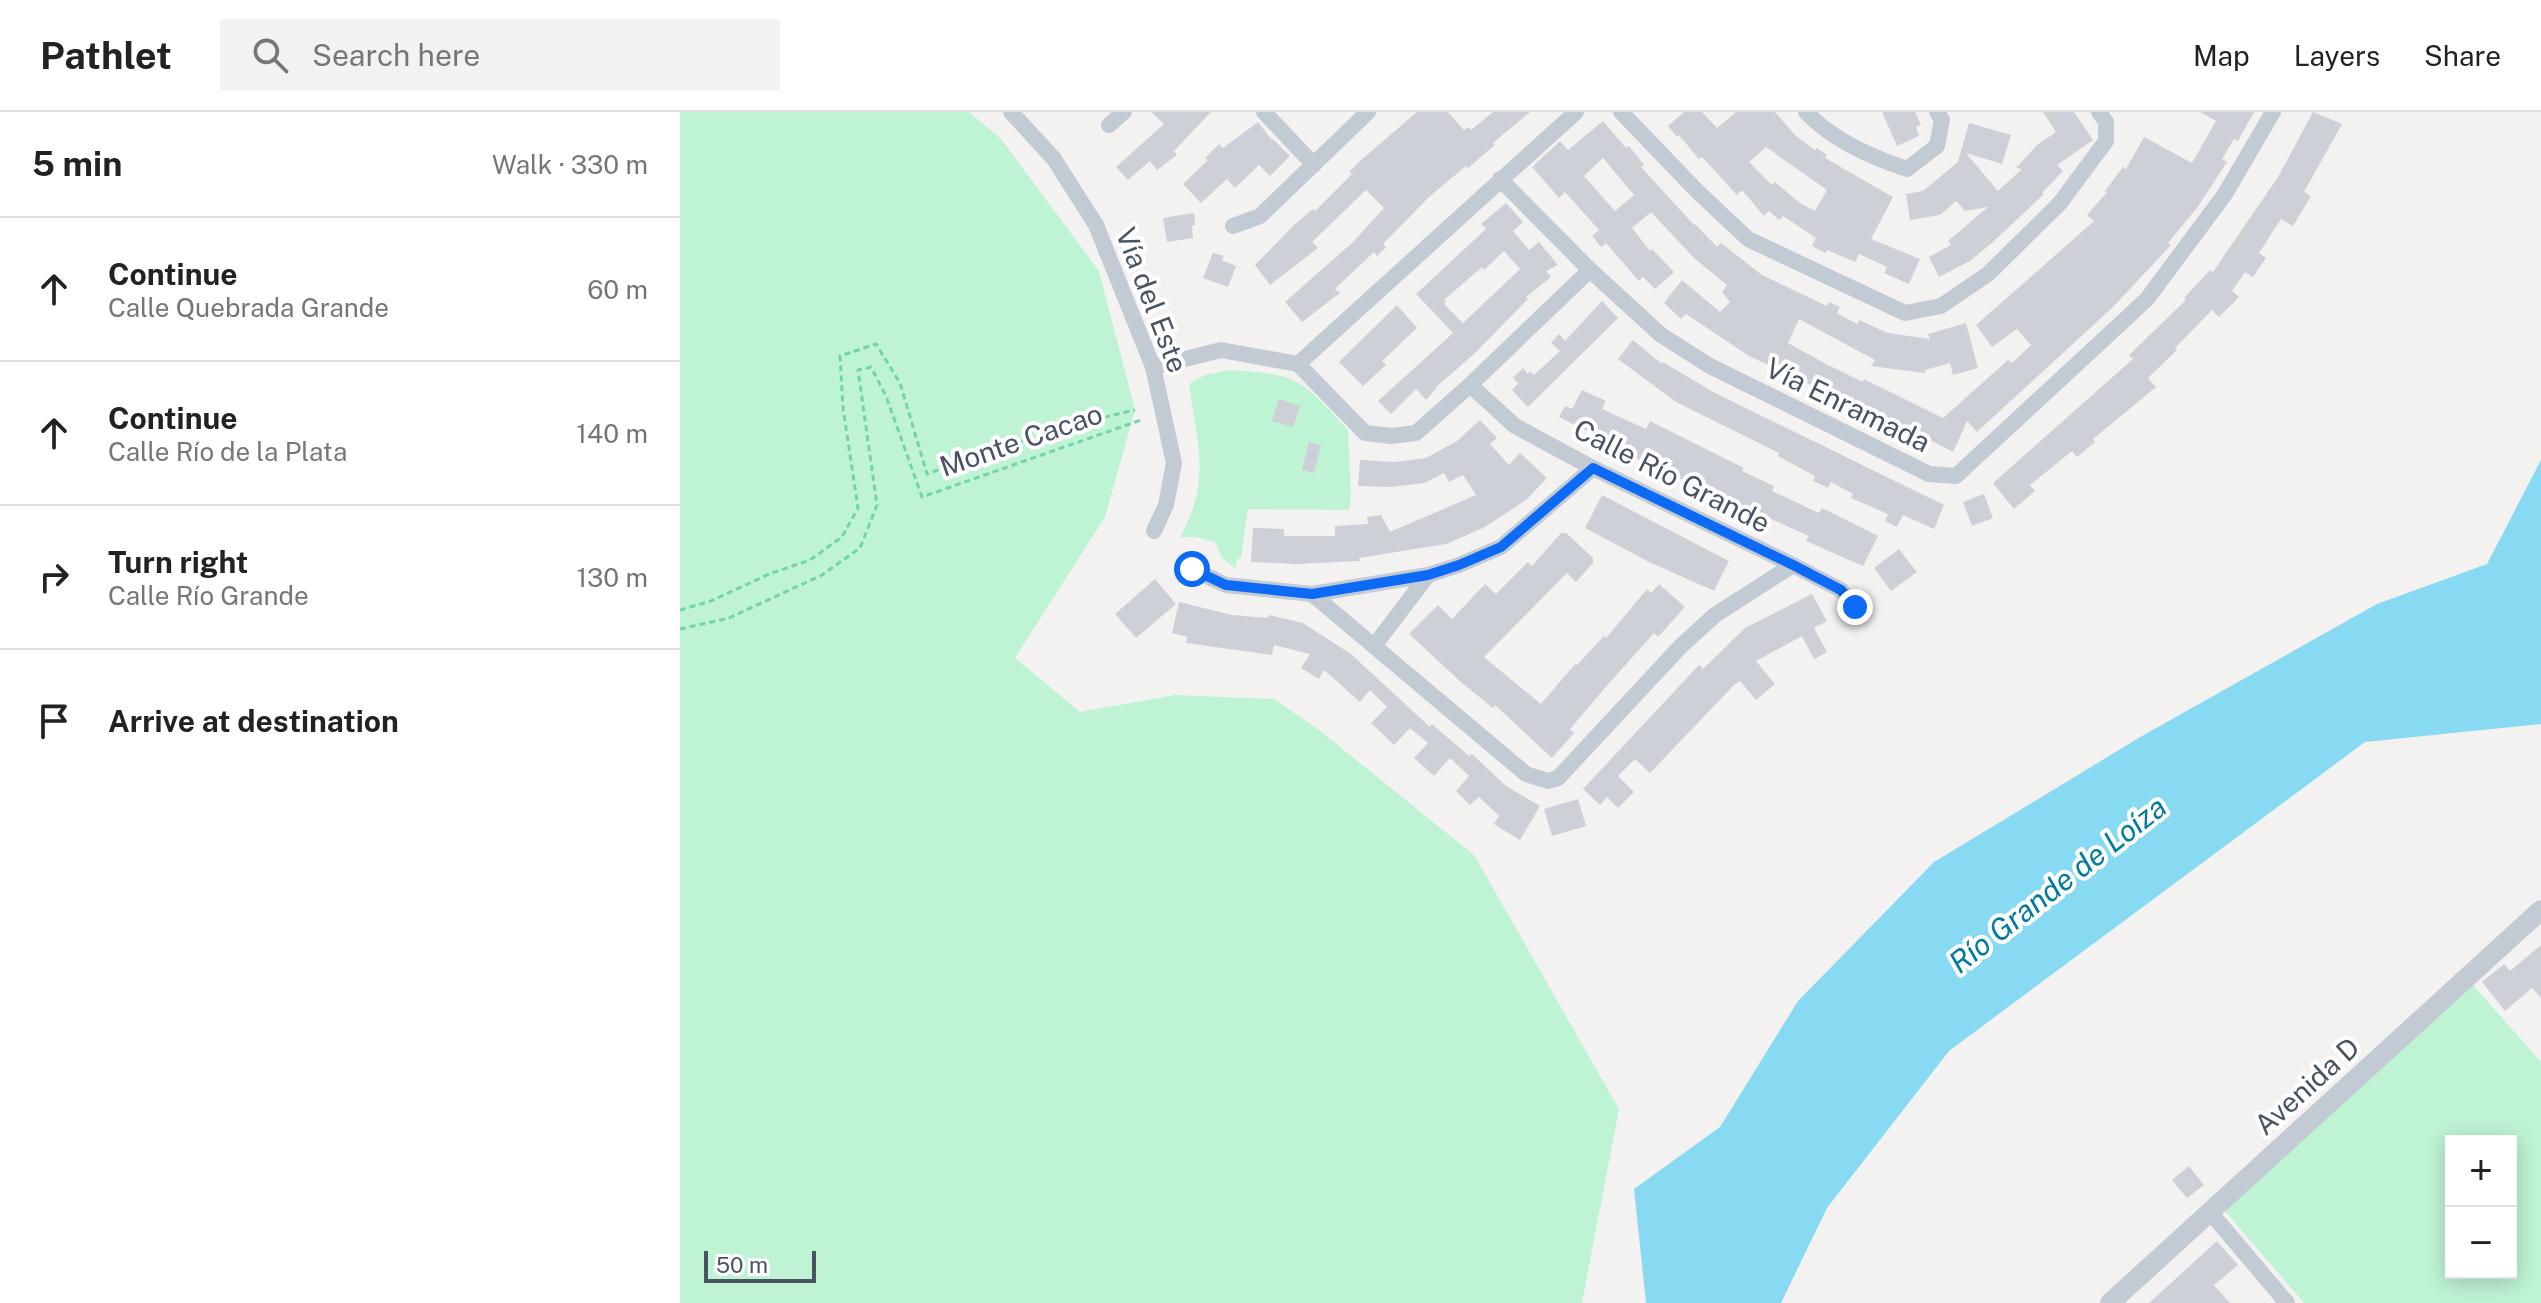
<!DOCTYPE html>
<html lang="en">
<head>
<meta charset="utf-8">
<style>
  body { margin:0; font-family:"Public Sans",sans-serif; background:#f2f2f2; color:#222 }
  .controls { position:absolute; right:24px; bottom:24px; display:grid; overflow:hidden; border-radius:0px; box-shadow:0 4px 20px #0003 }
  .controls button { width:72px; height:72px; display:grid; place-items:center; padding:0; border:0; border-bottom:2px solid #e0e0e0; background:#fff; color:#222; font:40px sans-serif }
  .scale { position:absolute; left:24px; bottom:20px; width:112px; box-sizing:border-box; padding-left:8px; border:4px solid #485461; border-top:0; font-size:22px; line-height:28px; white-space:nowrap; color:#485461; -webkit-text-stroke:6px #fff; paint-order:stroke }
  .stop { position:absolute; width:24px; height:24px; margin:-18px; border:6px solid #0c6af4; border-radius:50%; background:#fff }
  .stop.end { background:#0c6af4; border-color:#fff; box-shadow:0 2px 8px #0008 }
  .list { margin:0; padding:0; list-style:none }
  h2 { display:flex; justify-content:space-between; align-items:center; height:104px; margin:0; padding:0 32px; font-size:34px }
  h2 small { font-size:26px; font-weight:400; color:#767676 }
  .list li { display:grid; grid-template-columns:52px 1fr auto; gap:24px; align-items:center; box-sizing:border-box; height:144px; padding:0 32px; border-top:2px solid #e0e0e0 }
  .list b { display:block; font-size:30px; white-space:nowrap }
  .list p { margin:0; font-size:26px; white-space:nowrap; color:#767676 }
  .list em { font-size:26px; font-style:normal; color:#767676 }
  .icon { flex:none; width:44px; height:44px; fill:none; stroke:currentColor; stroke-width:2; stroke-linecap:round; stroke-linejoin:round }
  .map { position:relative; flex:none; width:1861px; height:1191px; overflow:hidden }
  header { display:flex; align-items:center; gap:48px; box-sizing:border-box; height:112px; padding:0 40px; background:#fff; border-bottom:2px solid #e0e0e0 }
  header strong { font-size:38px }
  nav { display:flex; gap:44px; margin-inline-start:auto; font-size:28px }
  .search { width:560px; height:72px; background:#f2f2f2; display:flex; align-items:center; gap:20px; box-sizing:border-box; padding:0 28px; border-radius:0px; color:#767676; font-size:30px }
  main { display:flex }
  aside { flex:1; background:#fff }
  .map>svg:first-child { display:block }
  .green { fill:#bef3d4; fill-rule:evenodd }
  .water { fill:#88daf3 }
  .building { fill:#cdd0d7; fill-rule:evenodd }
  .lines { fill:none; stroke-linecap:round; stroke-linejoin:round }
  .path { stroke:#73d4a7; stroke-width:3; stroke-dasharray:6 4; stroke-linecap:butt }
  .minor { stroke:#c2cbd4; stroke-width:16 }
  .tertiary { stroke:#c2cbd4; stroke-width:20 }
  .route { stroke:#0c6af4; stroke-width:10 }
  .labels { text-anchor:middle; stroke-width:8; stroke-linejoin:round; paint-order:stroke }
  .street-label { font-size:28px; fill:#485461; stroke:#fff }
  .water-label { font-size:30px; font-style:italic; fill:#037ba1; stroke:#fff }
</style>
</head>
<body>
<header>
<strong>Pathlet</strong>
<div class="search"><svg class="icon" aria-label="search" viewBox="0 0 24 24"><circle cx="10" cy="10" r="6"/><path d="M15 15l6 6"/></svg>Search here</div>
<nav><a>Map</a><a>Layers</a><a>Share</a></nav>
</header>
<main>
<aside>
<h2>5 min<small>Walk · 330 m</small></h2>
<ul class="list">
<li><svg class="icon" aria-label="ahead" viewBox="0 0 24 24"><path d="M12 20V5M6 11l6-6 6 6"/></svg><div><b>Continue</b><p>Calle Quebrada Grande</p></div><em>60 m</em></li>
<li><svg class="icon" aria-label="ahead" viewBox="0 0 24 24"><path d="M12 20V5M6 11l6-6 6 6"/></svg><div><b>Continue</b><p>Calle Río de la Plata</p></div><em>140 m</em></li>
<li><svg class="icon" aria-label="right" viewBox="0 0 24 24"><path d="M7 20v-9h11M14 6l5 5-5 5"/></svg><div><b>Turn right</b><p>Calle Río Grande</p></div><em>130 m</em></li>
<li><svg class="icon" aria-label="arrive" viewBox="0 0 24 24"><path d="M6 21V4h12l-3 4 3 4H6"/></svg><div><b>Arrive at destination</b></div></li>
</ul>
</aside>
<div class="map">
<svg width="1861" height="1191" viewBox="0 0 1861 1191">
  <rect width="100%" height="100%" fill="#f4f2f1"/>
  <path class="green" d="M0,0H289L321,27L419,159L455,298L425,405L335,546L400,600L495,583L594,587L639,618L794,743L939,997L902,1191H0Z
    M550,258C620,262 621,267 668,318L671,383L669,398L568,397L561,445L556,449V457L542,446L535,430L515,425H500C532,367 517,333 509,272L525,263Z
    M1791,871L1861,950V1191H1624L1544,1098ZM1771,1029H1831V1161H1771Z"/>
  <path class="water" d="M1861,348V612L1685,630L1269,939L1147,1096L1101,1191H966L954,1077L1040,1015L1118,889L1254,750L1462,624L1697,492L1807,452Z"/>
  <path class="building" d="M471,0H531L494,39L497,43L477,58L470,49L448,68L436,55L484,12Z
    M737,0H768L784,18L789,15L791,18L813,0H850L813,31L815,33L788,56L786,54L749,85L703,132L706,135L697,144L694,140L655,177L660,181L622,210L605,190L673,130L704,96L686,78L632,130L638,136L590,173L575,153L615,112L633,97L635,99L672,62L669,60L681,48Z
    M1004,0H1022L1037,16L1056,0H1095L1116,24L1135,38L1137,36L1147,43L1145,46L1213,85L1191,127L1240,147L1229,172L1204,161L1207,155L1179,142L1175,150L1147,138L1145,141L1132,134L1136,126L1103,104L1099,108L1089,99L1084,104L1062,78L1057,83L1022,45L1019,47L999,23L997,25L988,14ZM1086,35L1147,78L1135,99L1120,91L1095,70L1092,73L1069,50Z
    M1202,0H1235L1241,13L1236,15L1239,24L1217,34Z
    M1363,0H1394L1413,28L1377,53L1383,59L1362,81L1364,82L1313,130L1290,149L1259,165L1249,145L1271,133L1268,129L1308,95L1285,99L1276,89L1260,103L1230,108L1226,82L1243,79L1278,50L1289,11L1331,23L1322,52L1286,41L1318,79L1342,57L1336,56L1357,33L1376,20Z
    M1520,0H1574L1558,29L1554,27L1542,47L1547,50L1517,96L1488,131L1491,133L1433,195L1297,320L1287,309L1273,340L1202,303L1168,288L1167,290L1069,244L1006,202L1001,207L984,191L1002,168L1040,200L1050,190L1042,180L1047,173L1014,146L971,100L952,116L970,139L972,137L994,160L975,177L963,165L959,169L926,131L921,135L912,124L919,118L885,80L879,86L852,55L880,29L888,38L923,9L946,36L949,34L964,53L961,55L1014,113L1015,112L1037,135L1041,131L1082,163L1147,194L1149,190L1160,195L1157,201L1177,212L1179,208L1208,221L1250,227L1248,222L1286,211L1298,256L1273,263L1270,251L1245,258V261L1191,254L1195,248L1119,207L1108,231L1146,252L1183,270L1184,267L1263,306L1328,248L1332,251L1351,233L1337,217L1312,235L1296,213L1414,109L1407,103L1427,80L1425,79L1443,55L1446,57L1464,25L1512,51L1536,9ZM923,46L954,83L935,99L904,64Z
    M1633,0L1662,12L1624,80L1631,84L1613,114L1601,107L1579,141L1586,146L1573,165L1565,160L1552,179L1559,185L1539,205L1532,198L1495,236L1497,238L1468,266L1476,275L1413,327L1415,330L1397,345L1392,339L1350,373L1355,379L1334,397L1313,371L1453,247L1449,243L1506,188L1504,186L1530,158L1533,160L1598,65Z
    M578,10L592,28L593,27L610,44L590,64L579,53L555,76L547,67L521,91L503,72L528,48L525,46L539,32L543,36Z
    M826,91L843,110L833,119L849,138L859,130L878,153L866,159L871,165L846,185L848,187L794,242L755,276L756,277L746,288L736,277L711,302L698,289L773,221L736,182L806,117L801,112ZM824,139L840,157L783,211L764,192L766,190L764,188L802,155L804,158Z
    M514,101L515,113L512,114L513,126L487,130L483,106Z
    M533,141L544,144L542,148L556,154L548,175L523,166Z
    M922,189L938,206L848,295L832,278L838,271L833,266L843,256L848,262L850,259L854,263L880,239L871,231L879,222L885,229Z
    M717,193L737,216L702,249L706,253L683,274L659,250Z
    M953,228L982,252L983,250L1035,281L1264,393L1254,417L1223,403L1217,415L1205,409L1208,402L1171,386L1173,382L1151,370L1148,376L1133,369L1135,364L1098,344L1099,341L996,290L938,247Z
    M902,278L926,289L922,297L966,317L970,309L1064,356L1062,359L1094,374L1092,379L1139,401L1142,396L1198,424L1183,454L1126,429L1129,424L1080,402L1078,407L1050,393L1052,390L946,342L947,339L879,305L885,294L892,297Z
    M599,287L620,294L613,315L592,309Z
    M800,308L817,326L810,332L829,353L840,341L867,366L846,388L803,416L766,432L679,446L680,449L615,452L571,450L573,416L604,417V424H655V414L688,412L687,405L701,403L710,420L796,383L783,363L769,370L764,361L744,371L711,375L678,374L680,348L715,350L746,346L777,329Z
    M629,330L641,333L634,361L622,358Z
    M1304,382L1313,406L1292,414L1283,390Z
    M922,383L1049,449L1034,479L969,450L905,416Z
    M881,421H886L913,446V451L896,470L887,461L804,545L861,592L895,552L897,553L924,524L926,526L967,477L971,481L979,472L1005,495L978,525L974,521L924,577L890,617L894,621L872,646L815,593L813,596L782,571L729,522L758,493L772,507L805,472L816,482L848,450L852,454Z
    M1219,437L1237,460L1211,479L1194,456Z
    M475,467L496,492L456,526L435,502Z
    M1132,482L1147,509L1134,516L1147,540L1134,547L1122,524L1076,549L1095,572L1076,588L1060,569L1055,572L970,661L955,647L938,664L954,680L938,696L927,685L920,693L903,677L1019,553L1023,557L1065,516Z
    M499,490L552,503L588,506L589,503L623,511L671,542L750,615L752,612L789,644L792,642L826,674L860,694L840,728L814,712L819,704L799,685L790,693L776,679L789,664L770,646L754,664L734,646L748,631L730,616L714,633L691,611L707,595L690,578L680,590L644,558L639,567L621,556L630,542L594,533L592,543L506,531L507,525L492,521Z
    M898,687L906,714L872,724L864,697Z
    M1861,833V886L1852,876L1825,899L1802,870L1824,852L1830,859Z
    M1509,1054L1524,1073L1507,1086L1492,1068Z
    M1537,1129L1558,1153L1534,1173L1550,1191H1469Z"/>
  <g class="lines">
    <path class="path" d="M0,498L31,489L89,462L130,448L162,425L178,396L163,296L160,244L196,232L220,271L247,362C316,337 383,314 455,298
      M0,517L49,506L142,463L180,436L197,393L178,258L191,255L206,284L242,385L461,308"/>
    <path class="minor" d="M331,0L374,47L416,113L473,255L494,351L486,393L474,419
      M584,0L634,53
      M941,0L1017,79L1068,127L1225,201L1261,194L1308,162L1380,91L1426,29V10L1419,0
      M1126,0C1152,28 1191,45 1227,57L1257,34L1262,8L1257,0
      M429,13L444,0
      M820,67L910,158L981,223L1030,254L1249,362L1276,364L1467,187L1545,82L1593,0
      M553,114L580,104L688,0
      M618,252L685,321L711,324L736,321L790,273L910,158
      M473,255L541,238L618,252L896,0
      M790,273L835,314L913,356L1113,453L1161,478L1175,495
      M512,457L546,473L632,482L846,662L868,669L878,666L1001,534L1035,503L1113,453
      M632,482L748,463L779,453L821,435L913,356
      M694,534L748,463
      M1530,1100L1607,1191"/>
    <path class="tertiary" d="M1430,1191L1861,798"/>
  </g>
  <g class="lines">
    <path class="route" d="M512,457L546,473L632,482L748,463L779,453L821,435L913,356L1113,453L1161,478L1175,495"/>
  </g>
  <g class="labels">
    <g class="street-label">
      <text transform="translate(472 188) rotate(69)" y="10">Vía del Este</text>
      <text transform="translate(1168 293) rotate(26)" y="10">Vía Enramada</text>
      <text transform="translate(341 328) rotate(-19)" y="10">Monte Cacao</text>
      <text transform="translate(992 364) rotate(27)" y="10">Calle Río Grande</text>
      <text transform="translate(1627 974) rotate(-42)" y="10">Avenida D</text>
    </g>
    <g class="water-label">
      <text transform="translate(1378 773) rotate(-38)" y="10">Río Grande de Loíza</text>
    </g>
  </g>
</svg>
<div class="controls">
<button>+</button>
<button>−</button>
</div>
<div class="scale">50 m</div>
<div class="stop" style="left:512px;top:457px"></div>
<div class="stop end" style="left:1175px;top:495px"></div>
</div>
</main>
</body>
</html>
